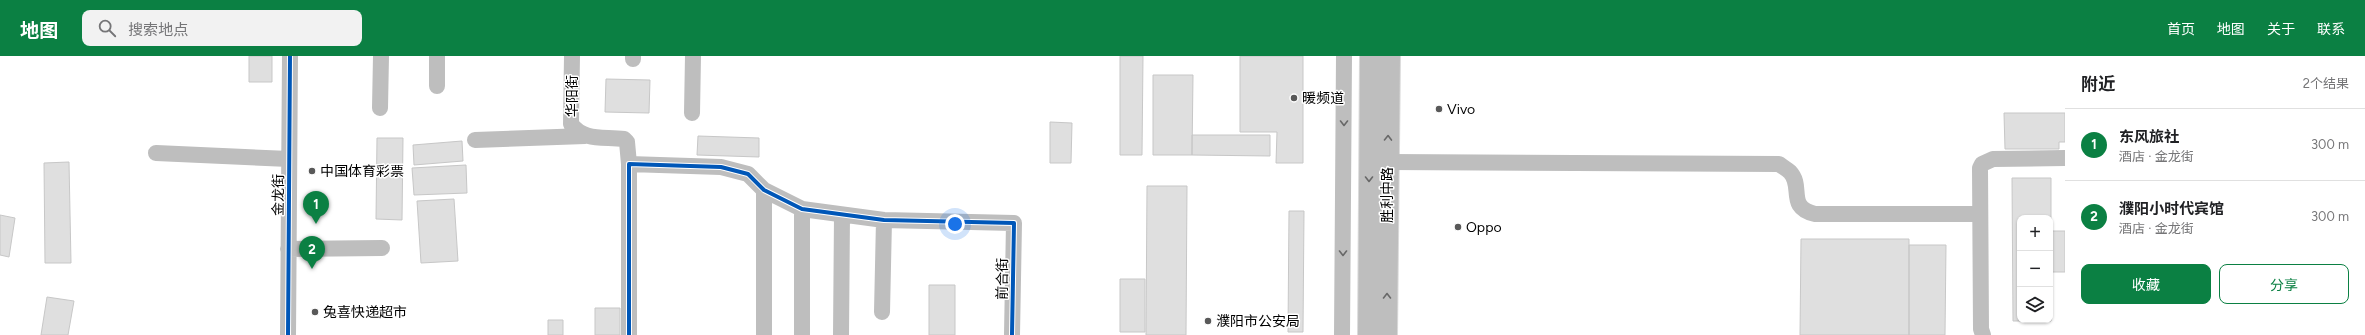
<!DOCTYPE html>
<html lang="zh">
<head>
<meta charset="utf-8">
<style>
  body { margin:0; font-family:Figtree,"Noto Sans SC",sans-serif; background:#f2f2f2; color:#202124 }
  .controls { position:absolute; right:12px; bottom:12px; display:grid; overflow:hidden; border-radius:8px; box-shadow:0 1px 3px #0004 }
  .controls button { width:36px; height:36px; display:grid; place-items:center; padding:0; border:0; border-bottom:1px solid #e0e0e0; background:#fff; color:#202124; font:20px sans-serif }
  .you { position:absolute; left:955px; top:168px; width:14px; height:14px; margin:-10px; border:3px solid #fff; border-radius:50%; background:#1a73e8; box-shadow:0 0 0 6px #1a73e833 }
  .badge { display:grid; place-items:center; width:26px; height:26px; border-radius:50%; background:#0b8043; color:#fff; font-size:13px; font-weight:700 }
  .pin { position:absolute; translate:-50% -33px; filter:drop-shadow(0 1px 2px #0008) }
  .pin::after { content:''; position:absolute; top:21px; width:14px; height:12px; background:inherit; clip-path:polygon(0 0,100% 0,50% 100%) }
  .list { margin:0; padding:0; list-style:none }
  h2 { display:flex; justify-content:space-between; align-items:center; height:52px; margin:0; padding:0 16px; font-size:17px }
  h2 small { font-size:13px; font-weight:400; color:#757577 }
  .list li { display:grid; grid-template-columns:26px 1fr auto; gap:12px; align-items:center; box-sizing:border-box; height:72px; padding:0 16px; border-top:1px solid #e0e0e0 }
  .list b { display:block; font-size:15px; white-space:nowrap }
  .list p { margin:0; font-size:13px; white-space:nowrap; color:#757577 }
  .list em { font-size:13px; font-style:normal; color:#757577 }
  .actions { display:flex; gap:8px; padding:12px 16px }
  .actions a { flex:1; padding:9px 0; border:1px solid #0b8043; border-radius:8px; text-align:center; font-size:14px; color:#0b8043 }
  .actions .main { background:#0b8043; color:#fff }
  .icon { flex:none; width:22px; height:22px; fill:none; stroke:currentColor; stroke-width:2; stroke-linecap:round; stroke-linejoin:round }
  .map { position:relative; flex:none; width:2065px; height:279px; overflow:hidden }
  header { display:flex; align-items:center; gap:24px; box-sizing:border-box; height:56px; padding:0 20px; background:#0b8043; color:#fff }
  header strong { font-size:19px }
  nav { display:flex; gap:22px; margin-inline-start:auto; font-size:14px }
  .search { width:280px; height:36px; background:#f2f2f2; display:flex; align-items:center; gap:10px; box-sizing:border-box; padding:0 14px; border-radius:8px; color:#757577; font-size:15px }
  main { display:flex }
  aside { flex:1; background:#fff }
  .map>svg:first-child { display:block }
  .building { fill:#dfdfdf; stroke:#c7c7c7; fill-rule:evenodd }
  .lines { fill:none; stroke-linecap:round; stroke-linejoin:round }
  .major-casing { stroke:#dbdbdb; stroke-width:22 }
  .minor { stroke:#bebebe; stroke-width:16 }
  .major { stroke:#bebebe; stroke-width:20 }
  .cycleway-casing { stroke:#fff; stroke-width:6 }
  .cycleway { stroke:#0057b8; stroke-width:4 }
  .oneway { stroke:#686868 }
  .poi-dot { fill:#595959; stroke:#fff; stroke-width:1.5 }
  .labels { text-anchor:middle; stroke-width:3; stroke-linejoin:round; paint-order:stroke }
  .street-label { font-size:14px; fill:#000; stroke:#fff }
  .poi-label { font-size:14px; fill:#000; stroke:#fff; text-anchor:start }
</style>
</head>
<body>
<header>
<strong>地图</strong>
<div class="search"><svg class="icon" aria-label="search" viewBox="0 0 24 24"><circle cx="10" cy="10" r="6"/><path d="M15 15l6 6"/></svg>搜索地点</div>
<nav><a>首页</a><a>地图</a><a>关于</a><a>联系</a></nav>
</header>
<main>
<div class="map">
<svg width="2065" height="279" viewBox="0 0 2065 279">
  <rect width="100%" height="100%" fill="#fff"/>
  <path class="building" d="M249,0H272V26H249Z
    M1120,0H1143L1142,99H1120Z
    M1240,0H1303V107H1276L1277,76H1240Z
    M1153,19H1193L1192,99H1153Z
    M606,23L650,24L649,57L605,56Z
    M2004,57H2065V86H2059V93H2005Z
    M1050,66L1072,67L1071,107H1050Z
    M1192,79H1270V100L1192,99Z
    M698,80L759,82V101L697,99Z
    M377,82H403L402,164L376,163Z
    M462,85L463,105L414,109L413,89Z
    M69,106L71,207H45L44,107Z
    M466,109L467,137L414,139L412,112Z
    M2012,122H2051V175H2065V216H2051V265H2013ZM2020,162H2050V264H2020Z
    M1147,130H1187L1186,279H1146Z
    M454,143L458,205L421,207L417,145Z
    M1289,155H1304L1303,276H1288Z
    M0,159L15,162L9,201L0,199Z
    M1801,183H1909V279H1800Z
    M1909,189H1946L1945,279H1909Z
    M1120,223H1145V276H1120Z
    M929,229H955V279H929Z
    M47,241L74,245L68,279H41Z
    M595,252H620V279H595Z
    M548,264H563V279H548Z"/>
  <g class="lines">
    <defs>
      <path id="major" d="M1368,279L1370,0
        M1387,279L1390,0"/>
    </defs>
    <use href="#major" class="major-casing"/>
    <path class="minor" d="M572,0L571,68C584,86 605,80 624,83L627,86L629,108
      M633,3V0
      M437,30V0
      M380,52L381,0
      M692,57L693,0
      M475,84L585,80
      M156,97L289,103
      M1387,106L1779,108C1783,111 1787,113 1790,116C1804,131 1786,151 1815,158H1980
      M288,193L382,192
      M882,256L884,164
      M288,279L290,0
      M629,279V108L721,111L748,118L764,134L802,153L884,164L1014,167L1012,279
      M764,279V134
      M802,279V153
      M841,279L842,159
      M1342,279L1344,0
      M1983,279L1981,273L1980,112L1982,108L1993,103L2065,102"/>
    <use href="#major" class="major"/>
    <defs>
      <path id="cycleway" d="M288,279L290,0
        M629,279V108L721,111L748,118L764,134L802,153L884,164L1014,167L1012,279"/>
    </defs>
    <use href="#cycleway" class="cycleway-casing"/>
    <use href="#cycleway" class="cycleway"/>
  </g>
  <defs><path id="oneway-chevron" d="M-2-3.5L2.5 0L-2 3.5" fill="none" stroke-width="1.6" stroke-linecap="round" stroke-linejoin="round"/></defs>
  <g class="oneway">
    <use href="#oneway-chevron" transform="translate(1344 67) rotate(90)"/>
    <use href="#oneway-chevron" transform="translate(1388 82) rotate(-89)"/>
    <use href="#oneway-chevron" transform="translate(1369 123) rotate(90)"/>
    <use href="#oneway-chevron" transform="translate(1343 197) rotate(90)"/>
    <use href="#oneway-chevron" transform="translate(1387 240) rotate(-90)"/>
  </g>
  <g class="poi-dot">
    <circle cx="1294" cy="42" r="4"/>
    <circle cx="1439" cy="53" r="4"/>
    <circle cx="312" cy="115" r="4"/>
    <circle cx="1458" cy="171" r="4"/>
    <circle cx="315" cy="256" r="4"/>
    <circle cx="1208" cy="265" r="4"/>
  </g>
  <g class="labels">
    <g class="street-label">
      <text transform="translate(572 40) rotate(-90)" y="5">华阳街</text>
      <text transform="translate(278 139) rotate(-89)" y="5">金龙街</text>
      <text transform="translate(1387 139) rotate(-90)" y="5">胜利中路</text>
      <text transform="translate(1002 223) rotate(-89)" y="5">前合街</text>
    </g>
    <g class="poi-label">
      <text x="1302" y="47">暖频道</text>
      <text x="1447" y="58">Vivo</text>
      <text x="320" y="120">中国体育彩票</text>
      <text x="1466" y="176">Oppo</text>
      <text x="323" y="261">兔喜快递超市</text>
      <text x="1216" y="270">濮阳市公安局</text>
    </g>
  </g>
</svg>
<div class="controls">
<button>+</button>
<button>−</button>
<button><svg class="icon" aria-label="layers" viewBox="0 0 24 24"><path d="M12 4l9 5-9 5-9-5zM3 14l9 5 9-5"/></svg></button>
</div>
<div class="you"></div>
<div class="pin badge" style="left:316px;top:168px">1</div>
<div class="pin badge" style="left:312px;top:213px">2</div>
</div>
<aside>
<h2>附近<small>2个结果</small></h2>
<ul class="list">
<li><span class="badge">1</span><div><b>东风旅社</b><p>酒店 · 金龙街</p></div><em>300 m</em></li>
<li><span class="badge">2</span><div><b>濮阳小时代宾馆</b><p>酒店 · 金龙街</p></div><em>300 m</em></li>
</ul>
<div class="actions"><a class="main">收藏</a><a>分享</a></div>
</aside>
</main>
</body>
</html>
